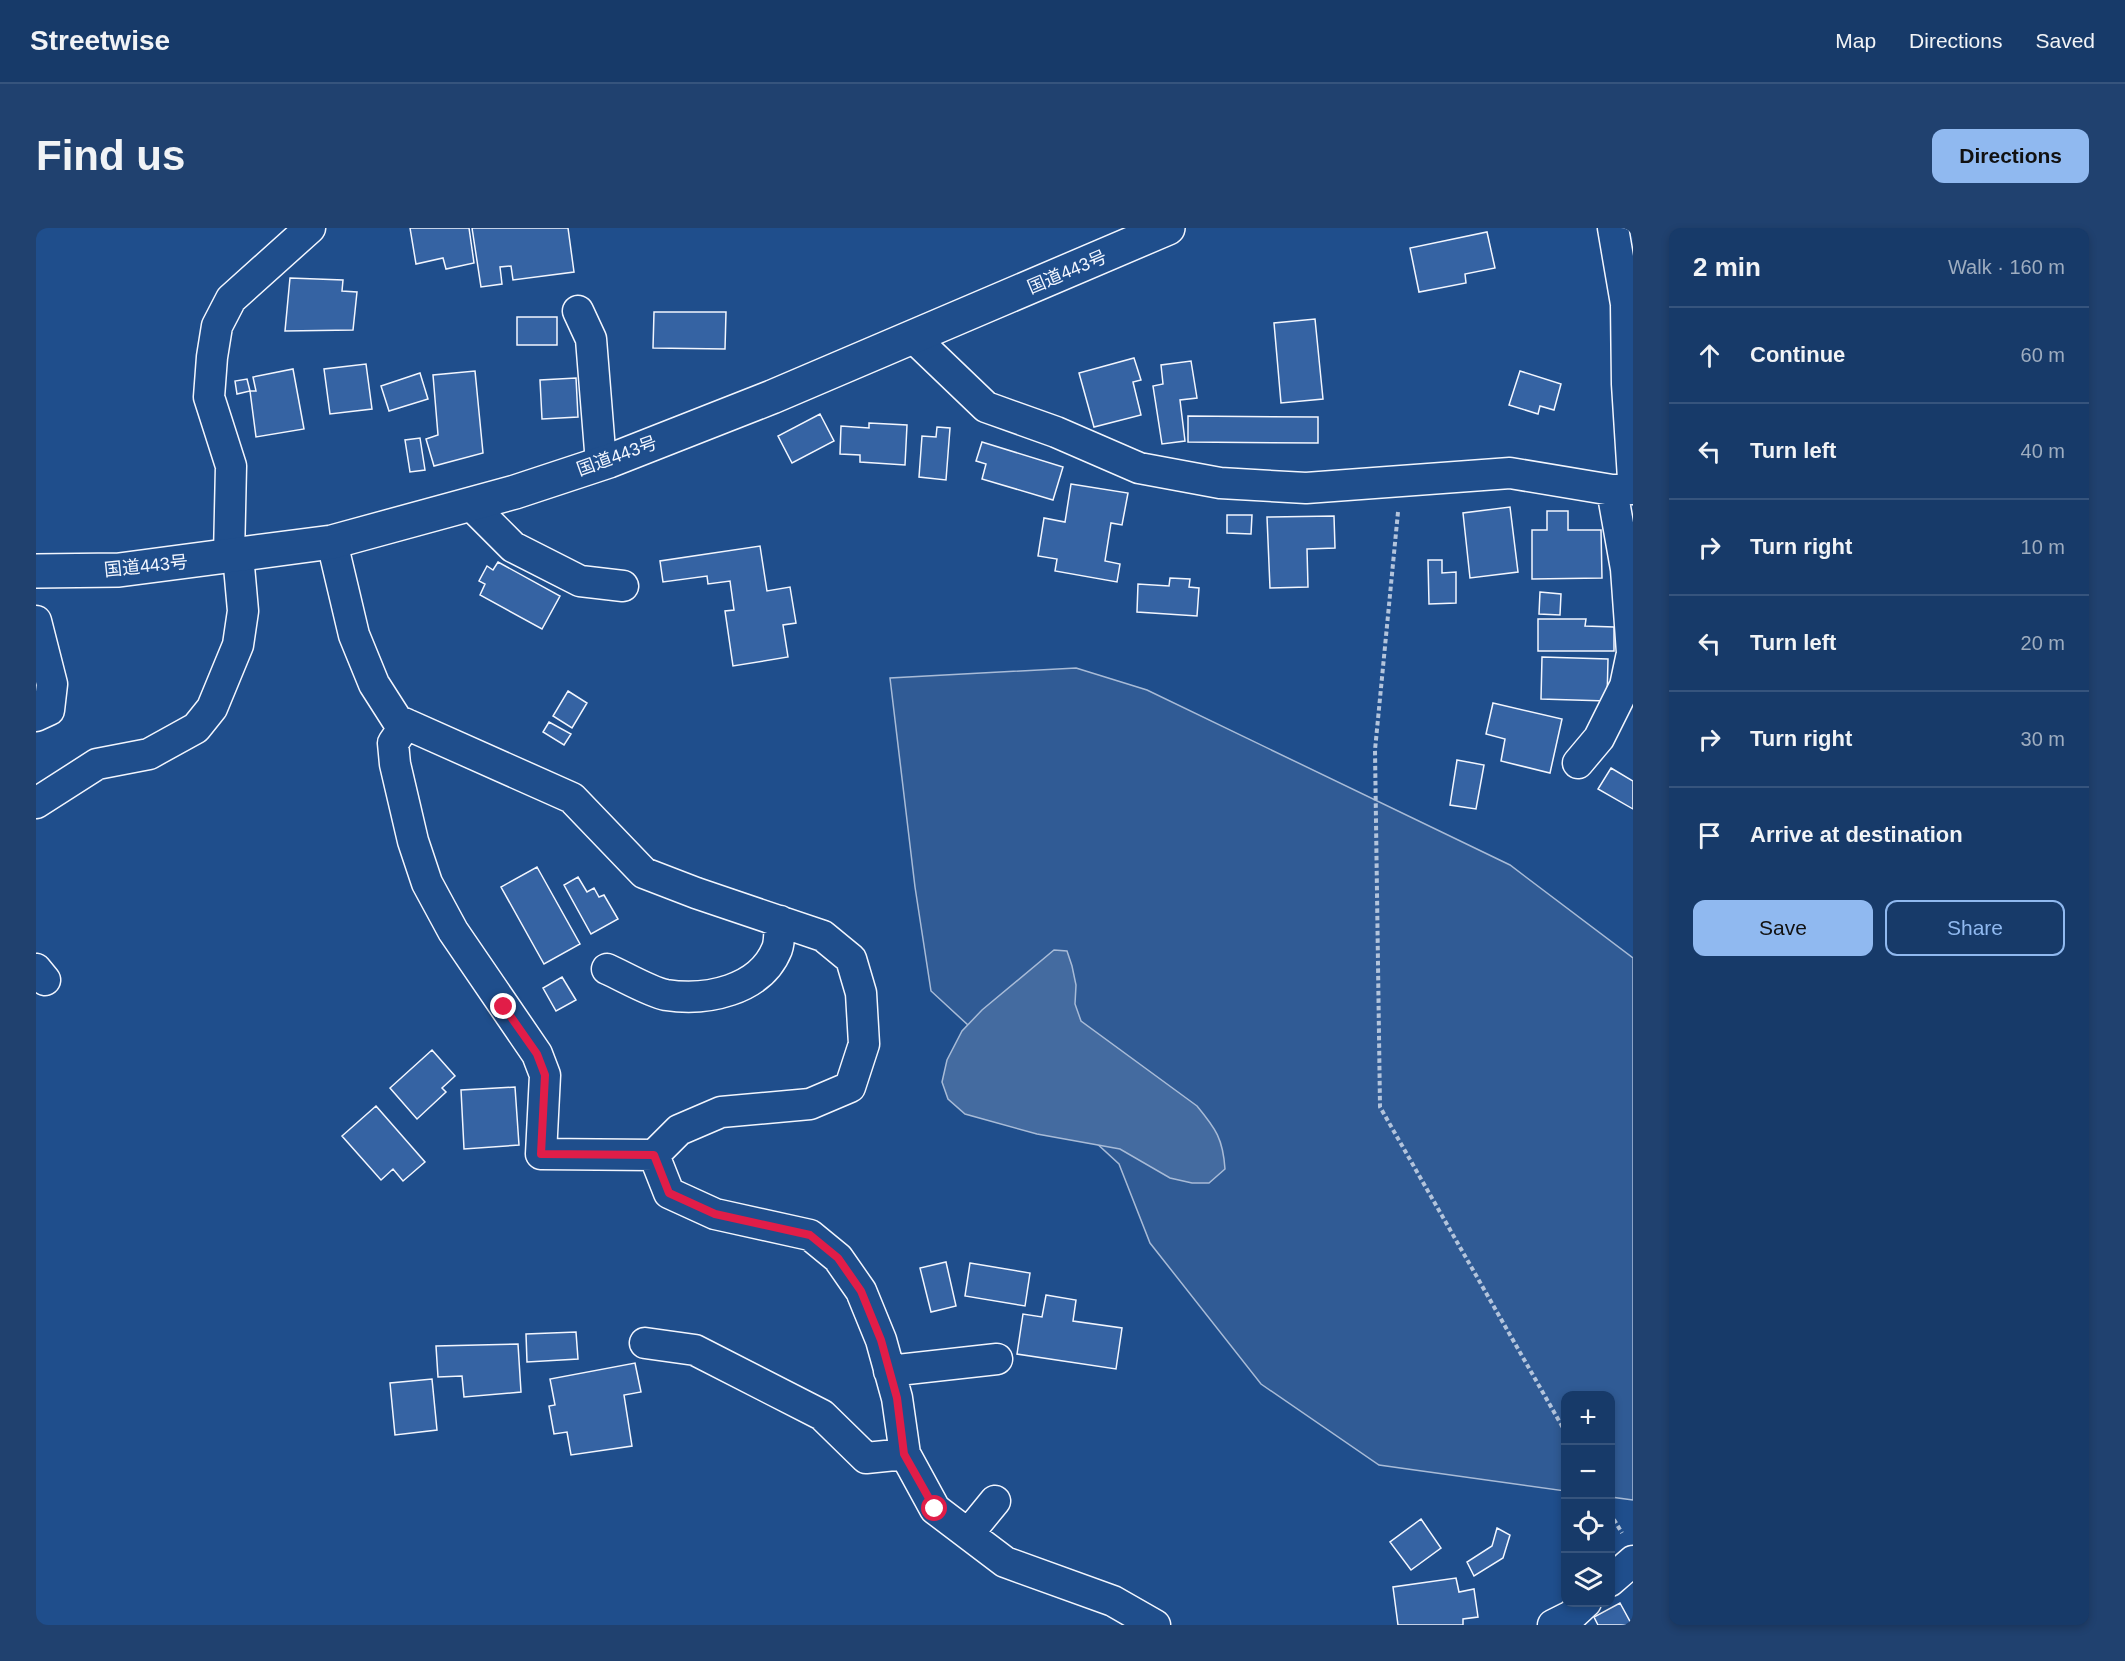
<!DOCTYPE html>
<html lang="en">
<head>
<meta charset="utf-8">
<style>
  body { margin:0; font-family:Arial,"Noto Sans JP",sans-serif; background:#20416f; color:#f1f3f6 }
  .controls { position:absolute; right:18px; bottom:18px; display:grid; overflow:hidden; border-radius:12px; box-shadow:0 3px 9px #0003 }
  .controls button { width:54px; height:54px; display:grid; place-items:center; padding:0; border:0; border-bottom:2px solid #36547d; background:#173a69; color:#f1f3f6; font:30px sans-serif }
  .stop { position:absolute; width:18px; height:18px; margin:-14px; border:4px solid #e11d48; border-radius:50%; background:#fff }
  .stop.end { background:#e11d48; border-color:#fff; box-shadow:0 2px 6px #0008 }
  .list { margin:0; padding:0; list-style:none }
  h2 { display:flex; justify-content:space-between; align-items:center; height:78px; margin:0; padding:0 24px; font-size:26px }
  h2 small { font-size:20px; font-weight:400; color:#9eadc0 }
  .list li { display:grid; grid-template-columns:39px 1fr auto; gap:18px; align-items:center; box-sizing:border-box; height:96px; padding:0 24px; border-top:2px solid #36547d }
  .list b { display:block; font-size:22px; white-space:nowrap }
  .list em { font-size:20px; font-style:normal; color:#9eadc0 }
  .actions { display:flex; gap:12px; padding:18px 24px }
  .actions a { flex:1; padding:14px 0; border:2px solid #90b9f0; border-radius:12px; text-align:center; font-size:21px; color:#90b9f0 }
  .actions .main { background:#90b9f0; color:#111 }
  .icon { flex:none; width:33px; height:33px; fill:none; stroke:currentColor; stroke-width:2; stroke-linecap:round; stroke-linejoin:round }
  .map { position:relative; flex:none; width:1597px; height:1397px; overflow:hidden; border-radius:12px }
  header { display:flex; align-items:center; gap:36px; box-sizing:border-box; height:84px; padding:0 30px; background:#173a69; border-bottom:2px solid #36547d }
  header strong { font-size:28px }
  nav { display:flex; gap:33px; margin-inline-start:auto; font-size:21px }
  .intro { display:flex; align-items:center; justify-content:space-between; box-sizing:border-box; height:144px; padding:0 36px }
  h1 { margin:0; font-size:42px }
  .button { padding:15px 27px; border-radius:12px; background:#90b9f0; color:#111; font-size:21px; font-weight:700 }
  main { display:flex; gap:36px; padding:0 36px }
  aside { flex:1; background:#173a69; border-radius:12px; box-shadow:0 3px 9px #0003 }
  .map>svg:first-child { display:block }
  .built { fill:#305b95; stroke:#a8bbd7; stroke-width:1.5 }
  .water { fill:#446ba0; stroke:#a8bbd7; stroke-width:1.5 }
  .building { fill:#3563a3; stroke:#f2f6ff; stroke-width:1.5 }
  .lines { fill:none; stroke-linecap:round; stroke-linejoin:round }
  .minor-casing { stroke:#f2f6ff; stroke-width:33 }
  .trunk-casing { stroke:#f2f6ff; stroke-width:36 }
  .path { stroke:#b3c4dc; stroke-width:4; stroke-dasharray:4.5 3; stroke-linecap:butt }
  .minor { stroke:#1f4e8c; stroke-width:30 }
  .trunk { stroke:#1f4e8c; stroke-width:33 }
  .route { stroke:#e11d48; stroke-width:8 }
  .labels { text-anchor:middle; stroke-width:4.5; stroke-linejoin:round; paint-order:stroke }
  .street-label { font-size:18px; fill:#f2f6ff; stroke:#1f4e8c }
</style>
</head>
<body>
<header>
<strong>Streetwise</strong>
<nav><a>Map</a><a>Directions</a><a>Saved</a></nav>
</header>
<div class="intro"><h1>Find us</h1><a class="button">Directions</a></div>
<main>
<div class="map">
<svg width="1597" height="1397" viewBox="0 0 1597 1397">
  <rect width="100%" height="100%" fill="#1f4e8c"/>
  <path class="built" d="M1040,440L1111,462L1474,637L1597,730V1272L1575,1269L1574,1168H1530L1529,1263L1343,1237L1225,1156L1114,1015L1083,936L895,763L879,659L854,450Z"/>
  <path class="water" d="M1018,722L1031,723L1036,738L1040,757L1039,776L1045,793L1161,878C1180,901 1187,911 1189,941L1173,955H1156L1134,950L1084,921L1001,906L929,886L912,871L906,854L911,832L926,803L946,782Z"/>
  <path class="building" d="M374,0H433L438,35L410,41L407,30L380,36Z
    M436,0H532L538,44L477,52L475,38L464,39L466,56L445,59Z
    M1451,4L1459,40L1429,46L1430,55L1383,64L1374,20Z
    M254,50L307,52L306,63L321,64L317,102L249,103Z
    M618,84H690L689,121L617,120Z
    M481,89H521V117H481Z
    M1279,91L1287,171L1245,175L1238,95Z
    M1098,130L1105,152L1097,154L1105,187L1058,199L1043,145Z
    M1155,133L1161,170L1144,172L1149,213L1126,216L1117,158L1127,156L1125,137Z
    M330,136L336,181L294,186L288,141Z
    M257,141L268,201L220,209L214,163H220L217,149Z
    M439,143L447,225L398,238L390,211L402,207L397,147Z
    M1484,143L1525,156L1518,182L1504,178L1502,186L1473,177Z
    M384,145L392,171L353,183L345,158Z
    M540,150L542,189L506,191L504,152Z
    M211,151L214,163L201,166L199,153Z
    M784,186L798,213L756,235L742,208Z
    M1152,188L1282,189V215L1152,214Z
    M833,195L871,197L869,237L824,234V227L804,226L805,198L833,200Z
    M901,199L914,200L910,252L883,249L886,208L900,209Z
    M384,210L389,242L374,244L369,212Z
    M946,214L1027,239L1017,272L946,251L950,236L940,233Z
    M1035,256L1092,265L1086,297L1075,295L1069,333L1084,336L1081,354L1019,343L1021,331L1002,328L1008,290L1029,294Z
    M1474,279L1482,344L1434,350L1427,285Z
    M1511,283H1532V302H1565L1566,350L1496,351V302H1511Z
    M1191,287H1216L1215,306L1191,305Z
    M1298,288L1299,320L1271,321L1272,359L1234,360L1231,289Z
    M724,318L731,363L754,359L760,395L747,397L752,429L697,438L689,383L698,382L694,353L672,356L671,348L627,354L624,333Z
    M1392,332H1406V345L1420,344V375L1393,376Z
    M462,334L524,368L506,401L444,367L449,356L443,353L451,338L457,342Z
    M1134,350L1154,351L1153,359L1163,360L1161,388L1101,384L1102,356L1133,358Z
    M1504,364L1525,366L1524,387L1503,386Z
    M1502,391H1550L1549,398L1578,399V423H1502Z
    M1506,429L1572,431L1571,473L1505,471Z
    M532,463L551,475L536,500L517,488Z
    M1457,475L1526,491L1514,545L1465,533L1469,511L1450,506Z
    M513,494L535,506L528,517L507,504Z
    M1421,532L1448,537L1440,581L1414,577Z
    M1575,540L1597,553V581L1562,561Z
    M501,639L544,716L508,736L465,659Z
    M542,649L551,664L558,660L563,669L568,667L582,691L555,706L528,657Z
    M526,749L540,772L520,783L507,760Z
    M396,822L419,848L406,860L410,864L381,891L354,860Z
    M479,859L483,917L428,921L425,862Z
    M340,878L389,934L367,953L357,941L345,952L306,908Z
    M910,1034L920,1078L895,1084L884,1040Z
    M934,1035L994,1045L989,1078L929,1068Z
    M1010,1067L1040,1072L1037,1093L1086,1100L1080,1141L981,1126L987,1086L1006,1089Z
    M540,1104L542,1131L491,1134L490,1106Z
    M482,1116L485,1164L428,1169L426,1148L402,1149L400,1118Z
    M599,1135L605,1164L588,1167L596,1218L535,1227L531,1204L518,1206L513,1178L519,1177L514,1151Z
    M396,1151L401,1202L359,1207L354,1155Z
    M1385,1291L1405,1320L1375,1342L1354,1314Z
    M1461,1300L1474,1307L1467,1330L1438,1348L1431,1334L1456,1318Z
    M1420,1350L1423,1364L1438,1361L1442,1389L1427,1391V1397H1362L1357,1359Z
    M1584,1375L1596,1397H1562L1558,1389Z"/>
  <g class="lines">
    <defs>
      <path id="minor" d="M1577,0L1590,76L1591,156L1597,251
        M542,83L555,111L565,235
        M878,110L950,179L1020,204L1103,240L1184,255L1270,260L1474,245L1576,262L1597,261
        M434,276L477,319L544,353L587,358
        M296,314L318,407L338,456L361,492L536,570L608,645L660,665L787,708L815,731L825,765L828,816L814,859L774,876L685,884L643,902L618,927L633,965L679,986L774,1007L802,1030L825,1063L845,1112L861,1170L869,1226L899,1281L969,1334L1077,1373L1119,1397
        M193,328L195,238L173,169L176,129L181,98L195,71L274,0
        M0,393L16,456L13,482L0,488
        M370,496L357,515L359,536L377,613L391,655L417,703L501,826L509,847L505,926L618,927
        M1542,535L1563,510L1589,458L1596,425L1590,341L1576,262
        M0,575L61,536L113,526L160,500L176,480L202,417L207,383L202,327
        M0,741L9,752
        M571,741C587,748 614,764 630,767C670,773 724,763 741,721C744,713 743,702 744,693
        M609,1115L659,1122L786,1187L830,1230L869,1226
        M853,1143L961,1131
        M932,1306L959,1273
        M1574,1353L1597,1333
        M1517,1397L1535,1388L1550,1374"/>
      <path id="trunk" d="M0,343L83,342L296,314L479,264L573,233L736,169L1132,0"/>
    </defs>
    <use href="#minor" class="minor-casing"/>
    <use href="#trunk" class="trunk-casing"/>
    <path class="path" d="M1362,284L1339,522L1344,879L1530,1205
      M1574,1285L1586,1305"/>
    <use href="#minor" class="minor"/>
    <use href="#trunk" class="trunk"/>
  </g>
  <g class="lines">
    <path class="route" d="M468,779L501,826L509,847L505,926L618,927L633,965L679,986L774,1007L802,1030L825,1063L845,1112L861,1170L868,1226L899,1281"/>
  </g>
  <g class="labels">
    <g class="street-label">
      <text transform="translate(1031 44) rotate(-23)" y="6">国道443号</text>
      <text transform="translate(581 228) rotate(-20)" y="6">国道443号</text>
      <text transform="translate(110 338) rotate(-6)" y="6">国道443号</text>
    </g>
  </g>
</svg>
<div class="controls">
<button>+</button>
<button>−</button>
<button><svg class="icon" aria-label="locate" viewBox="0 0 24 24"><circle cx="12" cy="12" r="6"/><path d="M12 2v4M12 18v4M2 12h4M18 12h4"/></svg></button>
<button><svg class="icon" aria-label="layers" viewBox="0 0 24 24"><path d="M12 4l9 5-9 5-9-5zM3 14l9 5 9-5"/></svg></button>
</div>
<div class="stop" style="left:899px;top:1281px"></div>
<div class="stop end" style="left:468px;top:779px"></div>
</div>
<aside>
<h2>2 min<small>Walk · 160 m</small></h2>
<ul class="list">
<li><svg class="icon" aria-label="ahead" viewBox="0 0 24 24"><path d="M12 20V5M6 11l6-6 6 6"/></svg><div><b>Continue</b></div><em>60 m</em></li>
<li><svg class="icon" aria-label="left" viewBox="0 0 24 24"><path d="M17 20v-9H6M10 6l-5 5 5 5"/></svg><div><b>Turn left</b></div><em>40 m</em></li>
<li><svg class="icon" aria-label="right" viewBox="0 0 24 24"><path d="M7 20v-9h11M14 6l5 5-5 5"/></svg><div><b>Turn right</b></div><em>10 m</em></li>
<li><svg class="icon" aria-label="left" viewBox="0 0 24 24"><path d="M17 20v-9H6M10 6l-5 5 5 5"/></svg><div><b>Turn left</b></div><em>20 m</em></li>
<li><svg class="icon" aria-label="right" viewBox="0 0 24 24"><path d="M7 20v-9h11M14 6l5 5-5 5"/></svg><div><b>Turn right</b></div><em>30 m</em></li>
<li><svg class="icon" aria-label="arrive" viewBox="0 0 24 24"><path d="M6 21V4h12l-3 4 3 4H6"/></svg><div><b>Arrive at destination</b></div></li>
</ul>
<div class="actions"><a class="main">Save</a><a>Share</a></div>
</aside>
</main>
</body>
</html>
